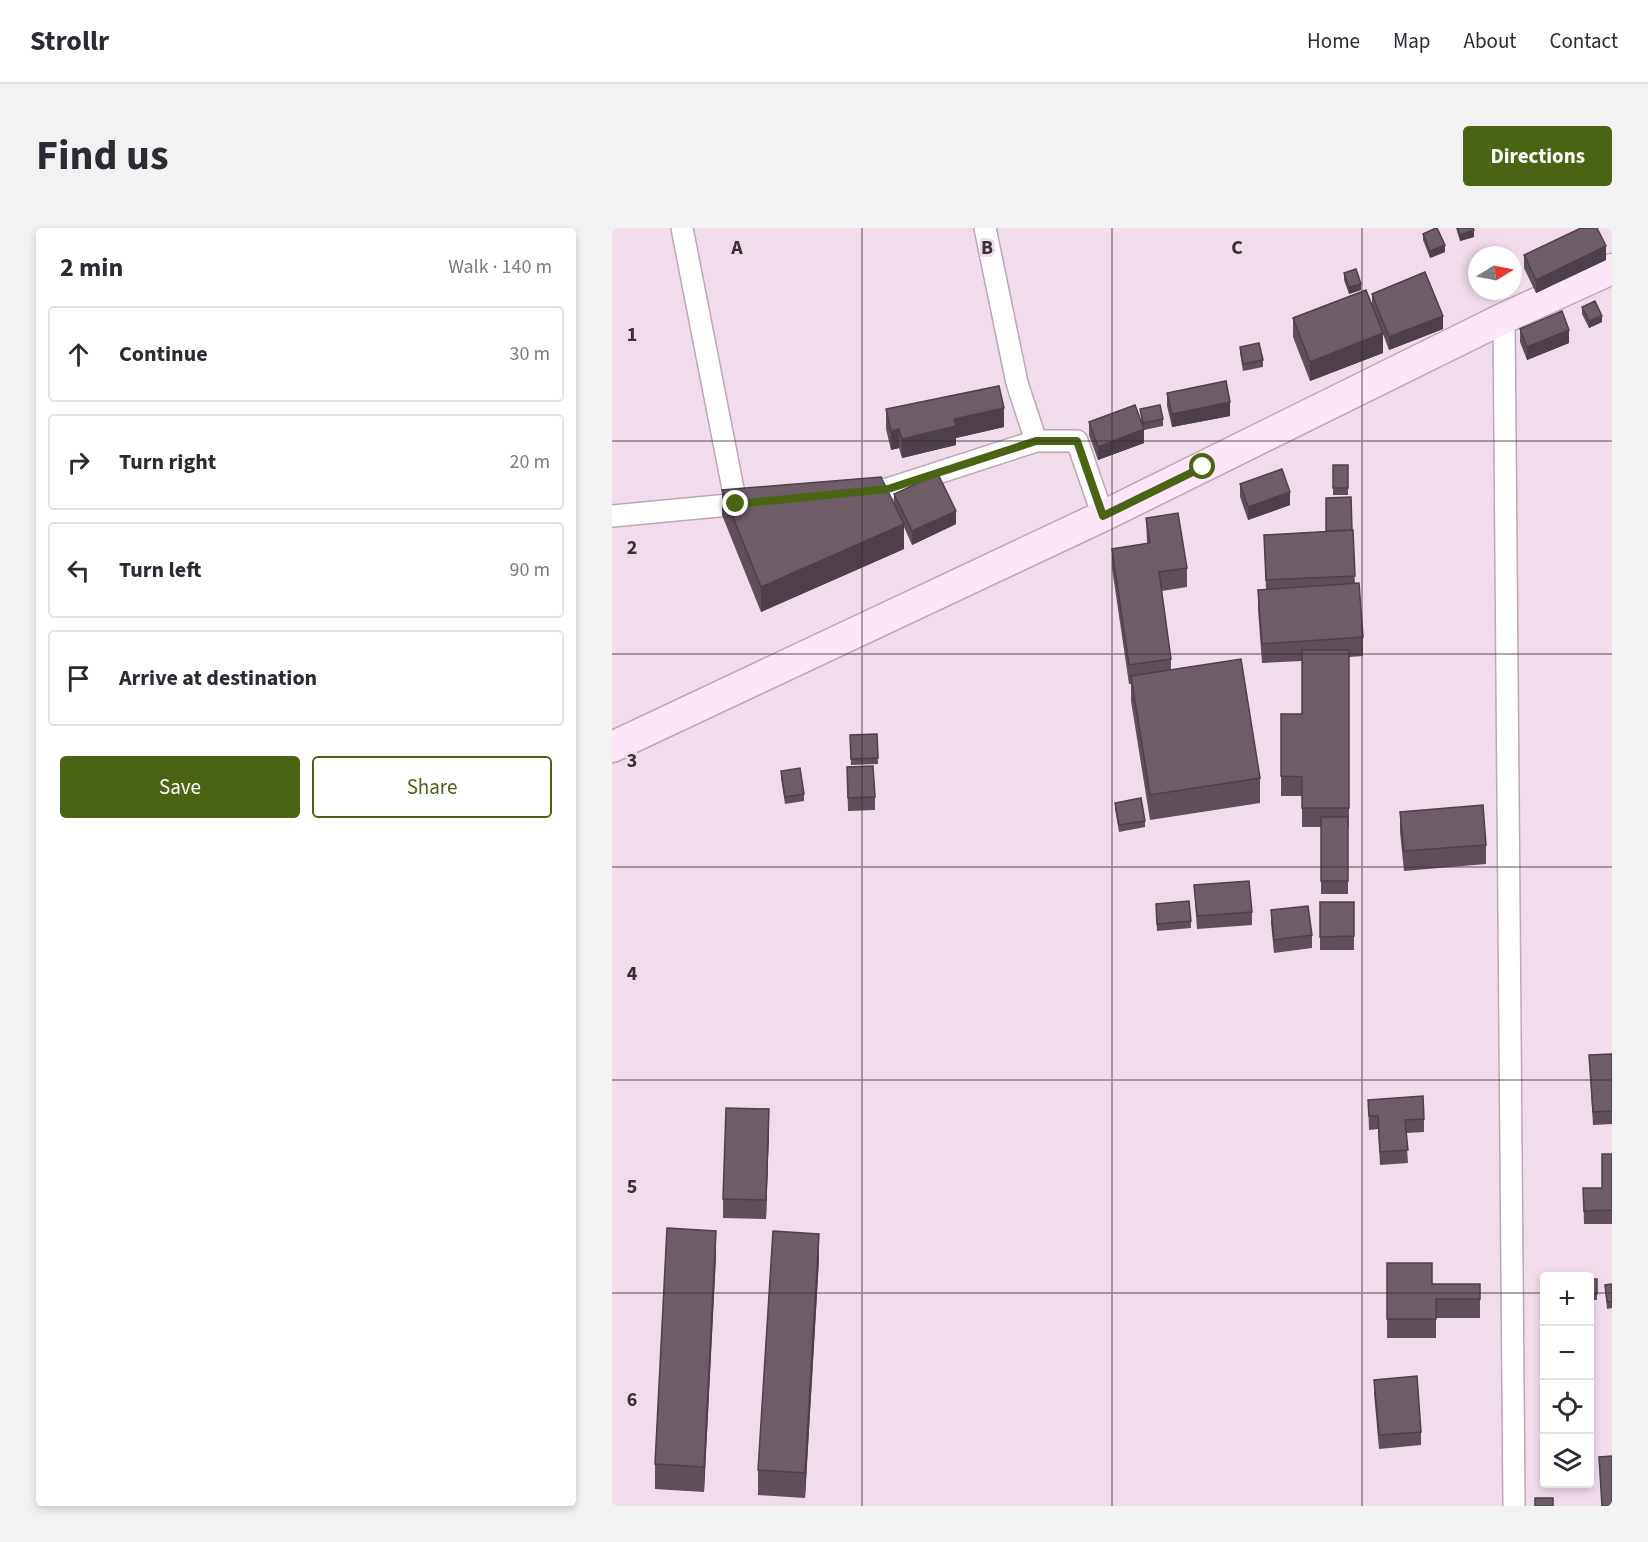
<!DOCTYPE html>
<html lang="en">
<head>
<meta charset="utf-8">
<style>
  body { margin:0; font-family:"Source Sans 3",sans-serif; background:#f2f2f3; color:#2b2b33 }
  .controls { position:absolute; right:18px; bottom:18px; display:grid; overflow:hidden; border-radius:6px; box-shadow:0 3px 9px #0003 }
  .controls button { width:54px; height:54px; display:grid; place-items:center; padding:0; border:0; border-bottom:2px solid #e1e1e2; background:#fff; color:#2b2b33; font:30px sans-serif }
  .compass { position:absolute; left:856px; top:18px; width:54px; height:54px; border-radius:50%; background:#fff; box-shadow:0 3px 9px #0003; rotate:80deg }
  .stop { position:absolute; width:18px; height:18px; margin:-14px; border:4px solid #4b6414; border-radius:50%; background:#fff }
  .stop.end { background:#4b6414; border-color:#fff; box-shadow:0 2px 6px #0008 }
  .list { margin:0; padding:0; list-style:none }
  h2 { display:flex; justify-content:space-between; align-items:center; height:78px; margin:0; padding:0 24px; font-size:26px }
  h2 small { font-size:20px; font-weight:400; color:#7c7c81 }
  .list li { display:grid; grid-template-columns:39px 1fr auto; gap:18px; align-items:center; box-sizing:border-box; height:96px; margin:0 12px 12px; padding:0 12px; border:2px solid #e1e1e2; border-radius:6px }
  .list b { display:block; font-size:22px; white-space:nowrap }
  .list em { font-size:20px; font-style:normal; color:#7c7c81 }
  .actions { display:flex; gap:12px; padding:18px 24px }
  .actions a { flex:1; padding:14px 0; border:2px solid #4b6414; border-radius:6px; text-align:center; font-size:21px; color:#4b6414 }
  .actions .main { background:#4b6414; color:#fff }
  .icon { flex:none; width:33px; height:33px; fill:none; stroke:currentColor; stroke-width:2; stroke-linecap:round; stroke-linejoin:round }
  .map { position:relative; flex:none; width:1000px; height:1278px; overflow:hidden; border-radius:6px }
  header { display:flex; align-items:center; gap:36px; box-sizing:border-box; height:84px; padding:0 30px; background:#fff; border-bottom:2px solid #e1e1e2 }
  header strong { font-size:28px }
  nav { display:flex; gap:33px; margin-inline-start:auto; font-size:21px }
  .intro { display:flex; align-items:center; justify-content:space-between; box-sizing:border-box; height:144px; padding:0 36px }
  h1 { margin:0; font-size:42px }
  .button { padding:15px 27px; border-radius:6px; background:#4b6414; color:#fff; font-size:21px; font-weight:700 }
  main { display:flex; gap:36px; padding:0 36px }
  aside { flex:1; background:#fff; border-radius:6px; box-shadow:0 3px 9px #0003 }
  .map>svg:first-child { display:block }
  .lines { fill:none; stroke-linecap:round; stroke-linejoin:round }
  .minor-casing { stroke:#bba7b5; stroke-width:24 }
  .secondary-casing { stroke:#bba7b5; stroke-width:33 }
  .minor { stroke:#fff; stroke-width:21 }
  .secondary { stroke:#fde6f7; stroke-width:30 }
  .wall { fill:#5f4f5a }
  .shaded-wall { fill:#4d404a }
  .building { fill:#6e5c69; stroke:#4d404a; stroke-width:1.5 }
  .route { stroke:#4b6414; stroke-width:8 }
  .grid { fill:none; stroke:#383035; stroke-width:1.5; stroke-opacity:0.55 }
  .grid-label { font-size:20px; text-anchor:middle; font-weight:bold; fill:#383035; stroke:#f1dceb; stroke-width:6; stroke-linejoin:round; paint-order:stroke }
</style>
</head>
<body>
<header>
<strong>Strollr</strong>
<nav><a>Home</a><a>Map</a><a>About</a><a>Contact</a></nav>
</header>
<div class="intro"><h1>Find us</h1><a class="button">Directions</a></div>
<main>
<aside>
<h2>2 min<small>Walk · 140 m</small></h2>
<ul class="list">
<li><svg class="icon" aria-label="ahead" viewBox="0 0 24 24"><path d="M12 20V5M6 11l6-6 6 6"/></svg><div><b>Continue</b></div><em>30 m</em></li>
<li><svg class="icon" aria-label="right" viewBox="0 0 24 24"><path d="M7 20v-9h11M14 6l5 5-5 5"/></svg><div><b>Turn right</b></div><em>20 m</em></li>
<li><svg class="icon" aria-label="left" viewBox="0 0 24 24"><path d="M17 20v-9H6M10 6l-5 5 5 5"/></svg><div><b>Turn left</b></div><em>90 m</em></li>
<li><svg class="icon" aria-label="arrive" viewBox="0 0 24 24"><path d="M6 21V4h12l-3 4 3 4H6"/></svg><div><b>Arrive at destination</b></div></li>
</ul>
<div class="actions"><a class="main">Save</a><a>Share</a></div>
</aside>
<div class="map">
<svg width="1000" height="1278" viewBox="0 0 1000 1278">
  <rect width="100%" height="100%" fill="#f1dceb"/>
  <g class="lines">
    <defs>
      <path id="minor" d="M70,0L124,276
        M373,0L405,155L424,213
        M892,90L902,1278
        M247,264L276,261L424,213H465L491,288
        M0,288L138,275"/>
      <path id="secondary" d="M0,519L491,288L892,90L1000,41"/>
    </defs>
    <use href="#minor" class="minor-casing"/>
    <use href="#secondary" class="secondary-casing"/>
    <use href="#minor" class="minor"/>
    <use href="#secondary" class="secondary"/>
  </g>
  <path class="wall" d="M844,0H861L862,9L848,13Z
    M811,6L833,24L818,30L811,12Z
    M912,27L994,32L924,65L912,40Z
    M732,45L749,62L737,66L732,52Z
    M760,66L831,101L777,122L771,106V125L698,153L681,109V90L760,78Z
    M970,79L990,94L977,100L970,86Z
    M908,101L957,115L915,132L908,114Z
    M628,119L651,132V139L631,143L628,125Z
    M555,165L618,188L560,199L555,178Z
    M274,181L392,199L344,210V217L290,230L287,220L279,222L274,201Z
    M528,181L551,191V198L532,202V215L486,232L477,207V194L530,195Z
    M721,237H736V267H721Z
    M628,256L678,277L636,292L628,269Z
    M110,262L282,277V266L344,296L300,317L292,299V321L149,384L110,287Z
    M534,290L575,340V359L550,363L559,431V442L648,550V575L538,592L519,473V456H517L500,340V321L535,315Z
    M740,302L743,356L751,409V428L737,429V599H736V666H709V599H690V568H669V548L690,486V433L650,435L646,382V362H654L652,307Z
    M265,506L266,536L239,537L238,507Z
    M235,539L263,569V582L236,583Z
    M169,543L192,566V573L173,576L169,550Z
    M503,575L533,593V599L507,604L503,581Z
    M788,584L874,617V636L792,643L788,604Z
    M582,657L640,684V697L585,701Z
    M708,674H742V722H708Z
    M544,676L579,693V700L545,703Z
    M659,682L700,707V720L662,725L659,695Z
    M1000,826V896L981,897L977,827Z
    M756,872L812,891V904L794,905L796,935L768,937L766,901L757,902Z
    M157,901L154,991L111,990V971Z
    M1000,926V996H972L971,960H990Z
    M104,1028L92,1264L43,1261V1236Z
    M207,1031L193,1270L146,1267V1242Z
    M775,1035L820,1056H868V1090H824V1110H775Z
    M978,1051H985V1072H978Z
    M1000,1056V1080L995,1081L993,1057Z
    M762,1152L809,1204V1217L767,1221L762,1165Z
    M987,1229L1000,1278H990Z"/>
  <path class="shaded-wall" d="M862,2V9L848,13V7Z
    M833,17V24L818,30V23Z
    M994,18V32L924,65V52Z
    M749,56V62L737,66V59Z
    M884,63H901L881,71V64Z
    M831,88V101L777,122V109Z
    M990,88V94L977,100V93Z
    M957,102V115L915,132V119Z
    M771,105V125L698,153V134Z
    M618,174V188L560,199V186Z
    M392,180V199L344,210V217L290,230V211L342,191Z
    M287,201V220L279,222V203Z
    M532,201V215L486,232V219Z
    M678,264V277L636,292V279Z
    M344,283V296L300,317V303Z
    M292,296V321L149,384V359Z
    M157,881V901L154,991V972Z
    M104,1003V1028L92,1264V1239Z
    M207,1006V1031L193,1270V1245Z"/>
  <path class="building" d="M824,0H825L833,17L818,23L811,6Z
    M846,0H861L862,2L848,7Z
    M969,0H985L994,18L924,52L912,27Z
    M744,41L749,56L737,59L732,45Z
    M813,44L831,88L777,109L760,66Z
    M754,62L771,105L698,134L681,90Z
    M983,73L990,88L977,93L970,79Z
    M950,83L957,102L915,119L908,101Z
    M647,115L651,132L631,136L628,119Z
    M614,153L618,174L560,186L555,165Z
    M387,158L392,180L342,191L344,198L290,211L287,201L279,203L274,181Z
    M523,177L532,201L486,219L477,194Z
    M548,177L551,191L531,195L528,181Z
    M721,237H736V260H721Z
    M670,241L678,264L636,279L628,256Z
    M326,246L344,283L300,303L282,266Z
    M269,249L292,296L149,359L110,262Z
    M739,269L740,302L714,303V270Z
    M566,285L575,340L547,344L559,431L517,437L500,321L538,315L534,290Z
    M741,302L743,348L654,352L652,307Z
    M747,355L751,409L650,416L646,362Z
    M690,422H737V580H690V549L669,548V486H690Z
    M629,431L648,550L538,567L519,448Z
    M265,506L266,530L239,531L238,507Z
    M261,538L263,569L236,570L235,539Z
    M188,540L192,566L173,569L169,543Z
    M529,570L533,593L507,597L503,575Z
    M871,577L874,617L792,623L788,584Z
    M709,589H736V653H709Z
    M637,653L640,684L585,688L582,657Z
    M577,673L579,693L545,696L544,676Z
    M708,674H742V708L708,709Z
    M696,678L700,707L662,712L659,682Z
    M1000,826V883L981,884L977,827Z
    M811,868L812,891L793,892L796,922L768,924L766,888H757L756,872Z
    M114,880L157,881L154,972L111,971Z
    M990,926H1000V982L972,983L971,960H990Z
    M55,1000L104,1003L92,1239L43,1236Z
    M161,1003L207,1006L193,1245L146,1242Z
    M775,1035H820V1056H868V1071H824V1091H775Z
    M978,1051H985V1066H978Z
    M1000,1056V1074H995L993,1057Z
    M805,1148L809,1204L767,1207L762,1152Z
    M1000,1228V1278H990L987,1229Z
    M923,1270H941V1278H923Z"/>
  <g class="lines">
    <path class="route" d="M124,276L276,261L424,213H465L491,288L591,239"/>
  </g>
  <path class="grid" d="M250,0V1278M500,0V1278M750,0V1278M0,213H1000M0,426H1000M0,639H1000M0,852H1000M0,1065H933M978,1065H1000"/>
  <g class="grid-label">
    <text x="125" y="26">A</text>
    <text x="375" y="26">B</text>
    <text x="625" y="26">C</text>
    <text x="20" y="113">1</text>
    <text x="20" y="326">2</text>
    <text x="20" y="539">3</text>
    <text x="20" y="752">4</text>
    <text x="20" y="965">5</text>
    <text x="20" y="1178">6</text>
  </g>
</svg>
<div class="controls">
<button>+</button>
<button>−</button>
<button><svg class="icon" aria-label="locate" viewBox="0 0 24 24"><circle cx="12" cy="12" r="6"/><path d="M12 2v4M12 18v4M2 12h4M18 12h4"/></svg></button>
<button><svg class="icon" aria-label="layers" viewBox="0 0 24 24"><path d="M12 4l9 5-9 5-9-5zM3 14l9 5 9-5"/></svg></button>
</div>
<svg class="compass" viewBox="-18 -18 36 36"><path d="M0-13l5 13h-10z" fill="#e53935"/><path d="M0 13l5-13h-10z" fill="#7c7c81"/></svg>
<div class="stop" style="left:591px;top:239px"></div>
<div class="stop end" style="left:124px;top:276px"></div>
</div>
</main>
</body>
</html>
